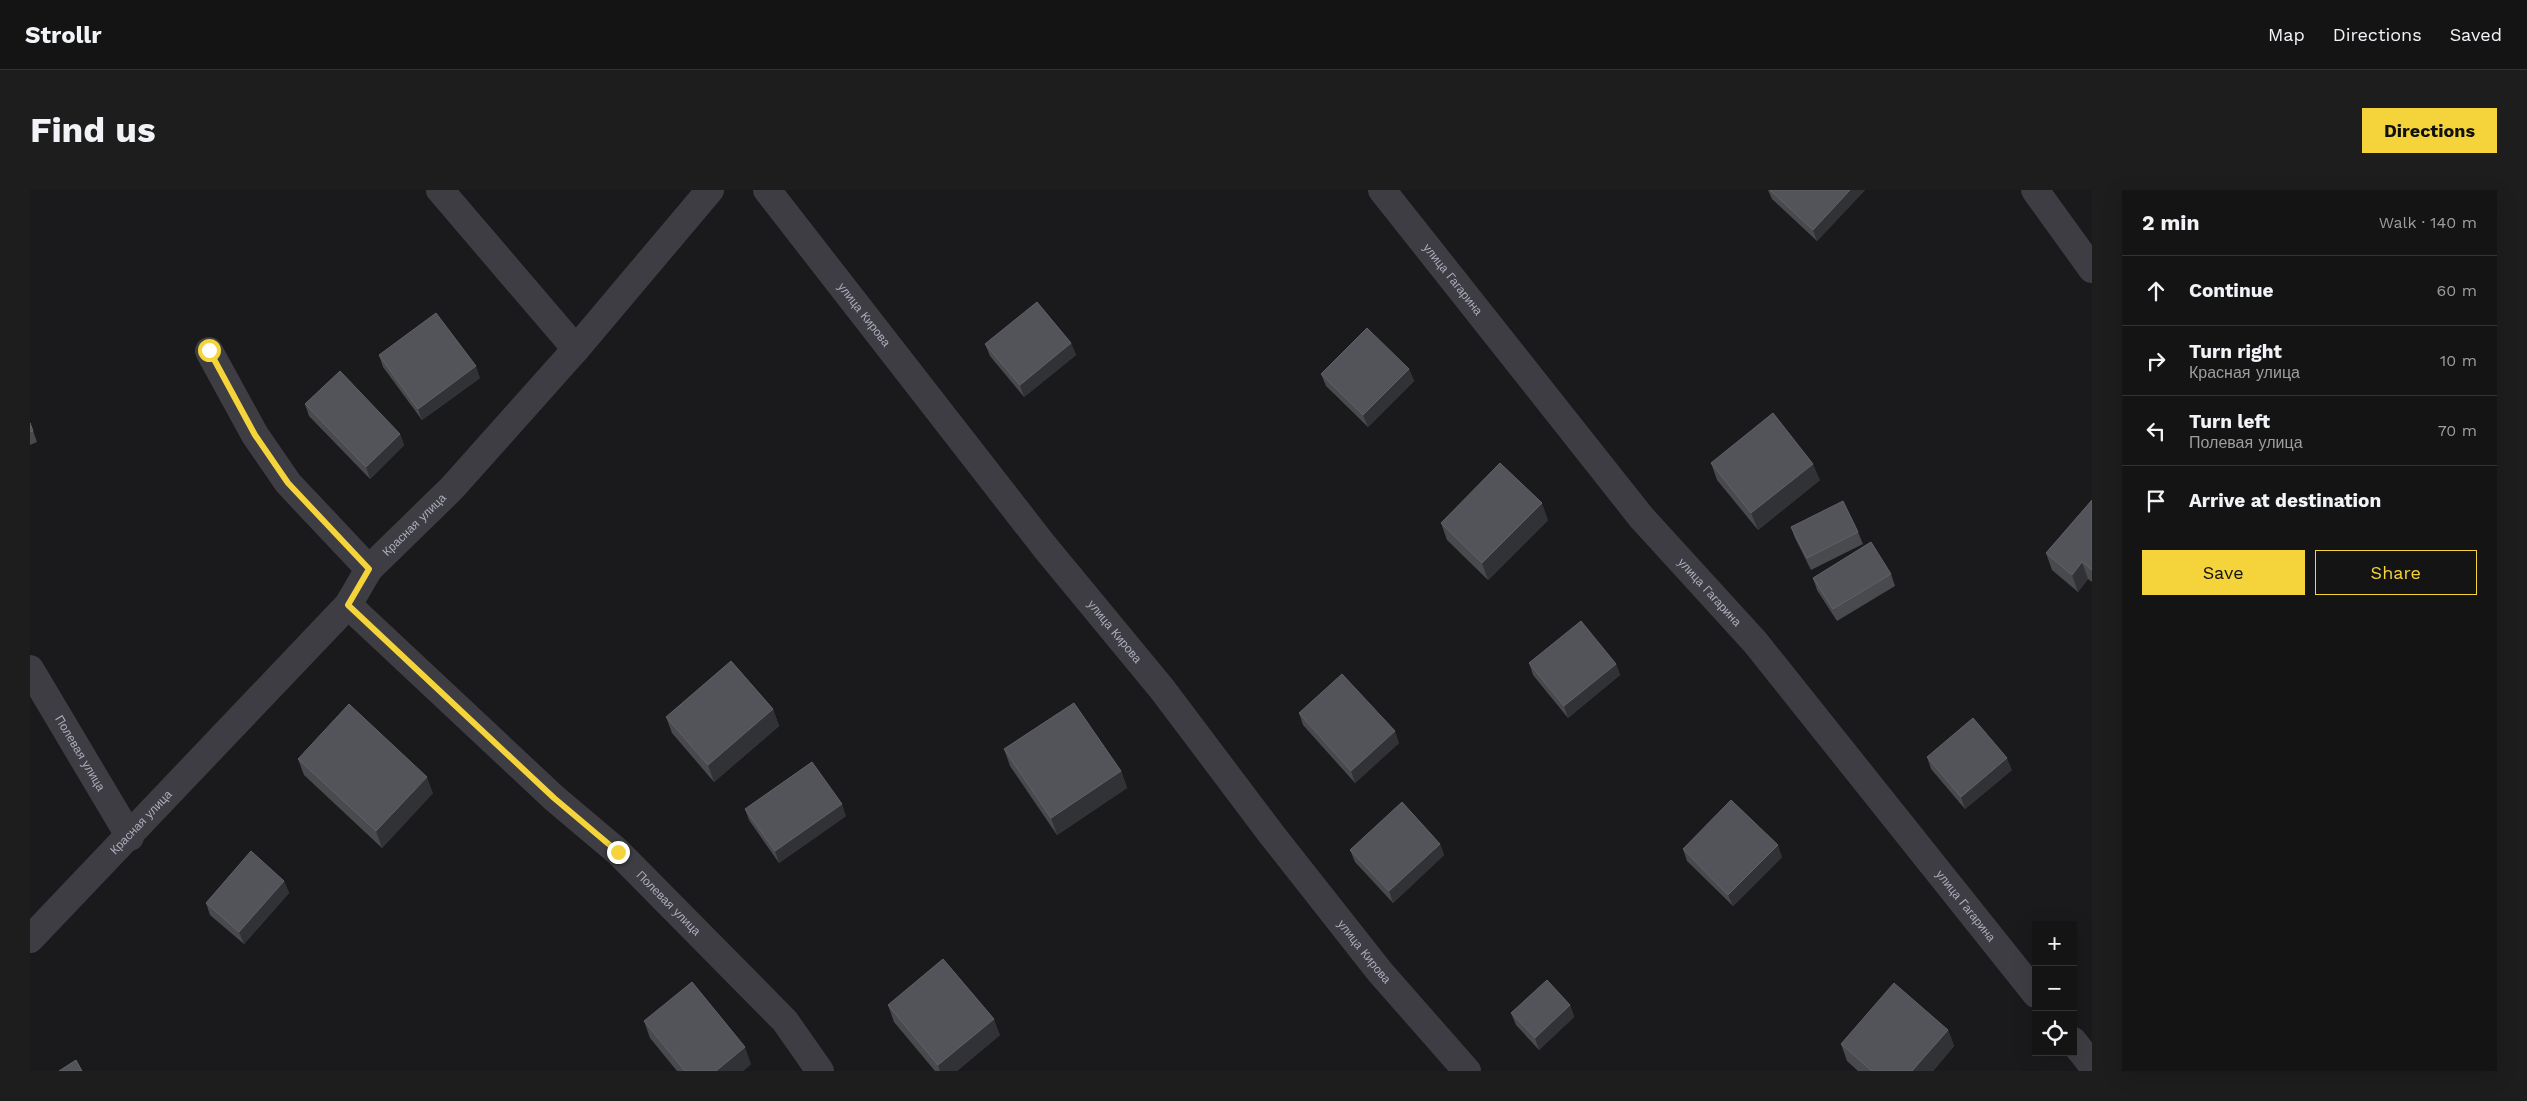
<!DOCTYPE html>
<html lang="en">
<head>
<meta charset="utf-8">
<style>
  body { margin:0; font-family:"Work Sans",sans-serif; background:#1d1d1e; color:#f1f3f6 }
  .controls { position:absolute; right:15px; bottom:15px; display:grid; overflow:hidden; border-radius:0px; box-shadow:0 5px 20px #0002 }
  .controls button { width:45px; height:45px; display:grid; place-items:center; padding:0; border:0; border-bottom:1px solid #333334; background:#141415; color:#f1f3f6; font:25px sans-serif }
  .stop { position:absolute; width:15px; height:15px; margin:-11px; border:4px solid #f4d43a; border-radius:50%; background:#fff }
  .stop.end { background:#f4d43a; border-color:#fff; box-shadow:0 1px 5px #0008 }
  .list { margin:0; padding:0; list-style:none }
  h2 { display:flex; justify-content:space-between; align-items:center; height:65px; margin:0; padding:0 20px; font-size:21px }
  h2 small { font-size:16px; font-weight:400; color:#9d9ea0 }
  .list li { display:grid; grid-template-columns:32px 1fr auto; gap:15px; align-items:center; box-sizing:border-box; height:70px; padding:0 20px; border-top:1px solid #333334 }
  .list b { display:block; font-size:19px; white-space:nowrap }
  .list p { margin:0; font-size:16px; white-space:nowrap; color:#9d9ea0 }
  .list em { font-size:16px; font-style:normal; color:#9d9ea0 }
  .actions { display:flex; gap:10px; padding:15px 20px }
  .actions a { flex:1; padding:11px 0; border:1px solid #f4d43a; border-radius:0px; text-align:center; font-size:18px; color:#f4d43a }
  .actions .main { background:#f4d43a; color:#111 }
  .icon { flex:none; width:28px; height:28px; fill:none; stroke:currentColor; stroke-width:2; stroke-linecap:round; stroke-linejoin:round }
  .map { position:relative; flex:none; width:2062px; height:881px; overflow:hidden; border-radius:0px }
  header { display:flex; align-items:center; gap:30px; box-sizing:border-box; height:70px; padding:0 25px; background:#141415; border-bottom:1px solid #333334 }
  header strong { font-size:24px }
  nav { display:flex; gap:28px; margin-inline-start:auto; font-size:18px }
  .intro { display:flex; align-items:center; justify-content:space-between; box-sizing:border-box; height:120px; padding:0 30px }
  h1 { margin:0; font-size:35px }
  .button { padding:12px 22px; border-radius:0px; background:#f4d43a; color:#111; font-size:18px; font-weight:700 }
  main { display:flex; gap:30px; padding:0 30px }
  aside { flex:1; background:#141415; border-radius:0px; box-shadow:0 5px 20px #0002 }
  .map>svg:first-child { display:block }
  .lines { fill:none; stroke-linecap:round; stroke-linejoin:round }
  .street { stroke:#3d3d43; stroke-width:28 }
  .wall { fill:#484a4e }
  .shaded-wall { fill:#313235 }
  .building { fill:#53545a; stroke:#616269 }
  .route { stroke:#f4d43a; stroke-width:6 }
  .labels { text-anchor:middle; stroke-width:4; stroke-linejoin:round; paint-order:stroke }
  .street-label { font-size:12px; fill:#acaebc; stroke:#151517 }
</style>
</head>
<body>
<header>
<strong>Strollr</strong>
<nav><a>Map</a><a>Directions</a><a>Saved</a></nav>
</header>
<div class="intro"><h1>Find us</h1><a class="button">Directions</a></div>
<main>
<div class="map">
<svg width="2062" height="881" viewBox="0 0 2062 881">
  <rect width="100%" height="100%" fill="#1a1a1c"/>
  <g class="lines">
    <g class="street">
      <path d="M410,0L546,159"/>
      <path id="s1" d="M737,0L1014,356L1132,499L1242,645L1350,782L1437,881"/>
      <path id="s2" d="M1352,0L1611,327L1725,452L2006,804"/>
      <path d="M2005,0L2062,79"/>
      <path d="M179,161L225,245L258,293L339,379"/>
      <path id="s3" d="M318,415L524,608L588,662L755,831L790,881"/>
      <path id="s4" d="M0,479L100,647"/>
      <path id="s5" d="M0,749L318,415L339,379L422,298L546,159L680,0"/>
      <path d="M2043,851L2062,875"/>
    </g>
  </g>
  <path class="wall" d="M1738,0H1835L1787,51L1742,9Z
    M1041,153L1046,165L994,207L960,166L955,154Z
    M349,165L450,188L392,230L353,177Z
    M1379,179L1384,191L1338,237L1296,196L1291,184Z
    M275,214L370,244L374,255L340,289L279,226Z
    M0,232L7,252L0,255Z
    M1681,273L1790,290L1728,340L1687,290Z
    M2062,310V392L2058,389L2048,402L2022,380L2016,363Z
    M1518,330L1458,390L1417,350L1411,333Z
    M1761,337L1828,342L1833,354L1781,380L1765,348Z
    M1861,384L1865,396L1807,431L1787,400L1783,388Z
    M1499,473L1586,474L1590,485L1538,528L1503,485Z
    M743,519L749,536L684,592L642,543L636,527Z
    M1269,523L1369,553L1325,593L1273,535Z
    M974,559L1091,581L1097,598L1027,645L980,576Z
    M1897,567L1982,580L1935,619L1901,579Z
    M268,569L403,603L352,658L274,585Z
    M715,619L816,626L749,673L719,630Z
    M1410,654L1414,665L1363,713L1325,672L1320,660Z
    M1653,659L1752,667L1703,716L1657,671Z
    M254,691L259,703L214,754L180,725L176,713Z
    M858,815L970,845L927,881H905L864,832Z
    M1540,815L1544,827L1509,860L1486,835L1481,823Z
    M614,831L721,874L713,881H647L620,848Z
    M1918,840L1924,856L1903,881H1828L1817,871L1811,854Z"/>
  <path class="shaded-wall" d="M1820,0H1835L1787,51L1783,40Z
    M1041,153L1046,165L994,207L990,195Z
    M446,176L450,188L392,230L388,219Z
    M1379,179L1384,191L1338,237L1333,225Z
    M370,244L374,255L340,289L336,277Z
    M1783,274L1790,290L1728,340L1721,323Z
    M1512,313L1518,330L1458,390L1452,373Z
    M2052,372L2058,389L2048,402L2042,385Z
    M1586,474L1590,485L1538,528L1534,516Z
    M743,519L749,536L684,592L678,575Z
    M1365,541L1369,553L1325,593L1321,581Z
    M1977,568L1982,580L1935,619L1931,607Z
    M1091,581L1097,598L1027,645L1021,628Z
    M397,587L403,603L352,658L346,641Z
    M812,614L816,626L749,673L745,661Z
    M1410,654L1414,665L1363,713L1359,701Z
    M1748,655L1752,667L1703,716L1698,705Z
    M254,691L259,703L214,754L209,742Z
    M1540,815L1544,827L1509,860L1505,848Z
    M964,829L970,845L927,881H910L908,875Z
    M1918,840L1924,856L1903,881H1882Z
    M715,857L721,874L713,881H686Z"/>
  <path class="building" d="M1740,0H1820L1783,40Z
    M1007,112L1041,153L990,195L955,154Z
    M406,123L446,176L388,219L349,165Z
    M1337,138L1379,179L1333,225L1291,184Z
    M310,181L370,244L336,277L275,214Z
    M1743,223L1783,274L1721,323L1681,273Z
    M0,233L3,241L0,242Z
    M1470,273L1512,313L1452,373L1411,333Z
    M2062,310V380L2052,372L2042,385L2016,363Z
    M1813,311L1828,342L1777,368L1761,337Z
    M1841,352L1861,384L1803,419L1783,388Z
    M1551,431L1586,474L1534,516L1499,473Z
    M701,471L743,519L678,575L636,527Z
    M1312,484L1365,541L1321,581L1269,523Z
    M1044,513L1091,581L1021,628L974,559Z
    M319,514L397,587L346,641L268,569Z
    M1943,528L1977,568L1931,607L1897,567Z
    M782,572L812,614L745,661L715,619Z
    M1701,610L1748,655L1698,705L1653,659Z
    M1372,612L1410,654L1359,701L1320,660Z
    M221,661L254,691L209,742L176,713Z
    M913,769L964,829L908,875L858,815Z
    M1517,790L1540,815L1505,848L1481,823Z
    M662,792L715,857L686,881H655L614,831Z
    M1864,793L1918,840L1882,881H1842L1811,854Z
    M46,870L52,881H29Z"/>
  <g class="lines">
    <path class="route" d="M179,160L225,245L258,293L339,379L318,415L524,608L588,662"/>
  </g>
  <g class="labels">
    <g class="street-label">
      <text dy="4" stroke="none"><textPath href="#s2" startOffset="114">улица Гагарина</textPath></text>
      <text dy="4" stroke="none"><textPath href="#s1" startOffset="158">улица Кирова</textPath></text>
      <text dy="4" stroke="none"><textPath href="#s5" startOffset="566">Красная улица</textPath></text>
      <text dy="4" stroke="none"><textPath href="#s2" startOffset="519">улица Гагарина</textPath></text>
      <text dy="4" stroke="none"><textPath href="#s1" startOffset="562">улица Кирова</textPath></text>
      <text dy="4" stroke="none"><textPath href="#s4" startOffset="98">Полевая улица</textPath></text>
      <text dy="4" stroke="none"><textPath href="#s5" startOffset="161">Красная улица</textPath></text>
      <text dy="4" stroke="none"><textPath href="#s3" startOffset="438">Полевая улица</textPath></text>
      <text dy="4" stroke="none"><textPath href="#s2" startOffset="924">улица Гагарина</textPath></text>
      <text dy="4" stroke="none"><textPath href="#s1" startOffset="968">улица Кирова</textPath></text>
    </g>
  </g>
</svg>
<div class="controls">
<button>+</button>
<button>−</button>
<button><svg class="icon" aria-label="locate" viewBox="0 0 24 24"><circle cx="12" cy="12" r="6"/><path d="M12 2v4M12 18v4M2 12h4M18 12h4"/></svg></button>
</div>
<div class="stop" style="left:179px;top:160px"></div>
<div class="stop end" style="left:588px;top:662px"></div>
</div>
<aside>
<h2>2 min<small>Walk · 140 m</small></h2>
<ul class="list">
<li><svg class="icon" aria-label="ahead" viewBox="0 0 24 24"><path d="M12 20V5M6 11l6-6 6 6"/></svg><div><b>Continue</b></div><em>60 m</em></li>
<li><svg class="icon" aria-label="right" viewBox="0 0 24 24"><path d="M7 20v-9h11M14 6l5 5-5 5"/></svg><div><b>Turn right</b><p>Красная улица</p></div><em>10 m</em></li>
<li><svg class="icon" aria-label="left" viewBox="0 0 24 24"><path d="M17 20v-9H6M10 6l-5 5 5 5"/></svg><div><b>Turn left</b><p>Полевая улица</p></div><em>70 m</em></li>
<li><svg class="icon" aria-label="arrive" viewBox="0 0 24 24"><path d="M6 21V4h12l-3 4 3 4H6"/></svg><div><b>Arrive at destination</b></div></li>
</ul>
<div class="actions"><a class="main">Save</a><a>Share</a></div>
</aside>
</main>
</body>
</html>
